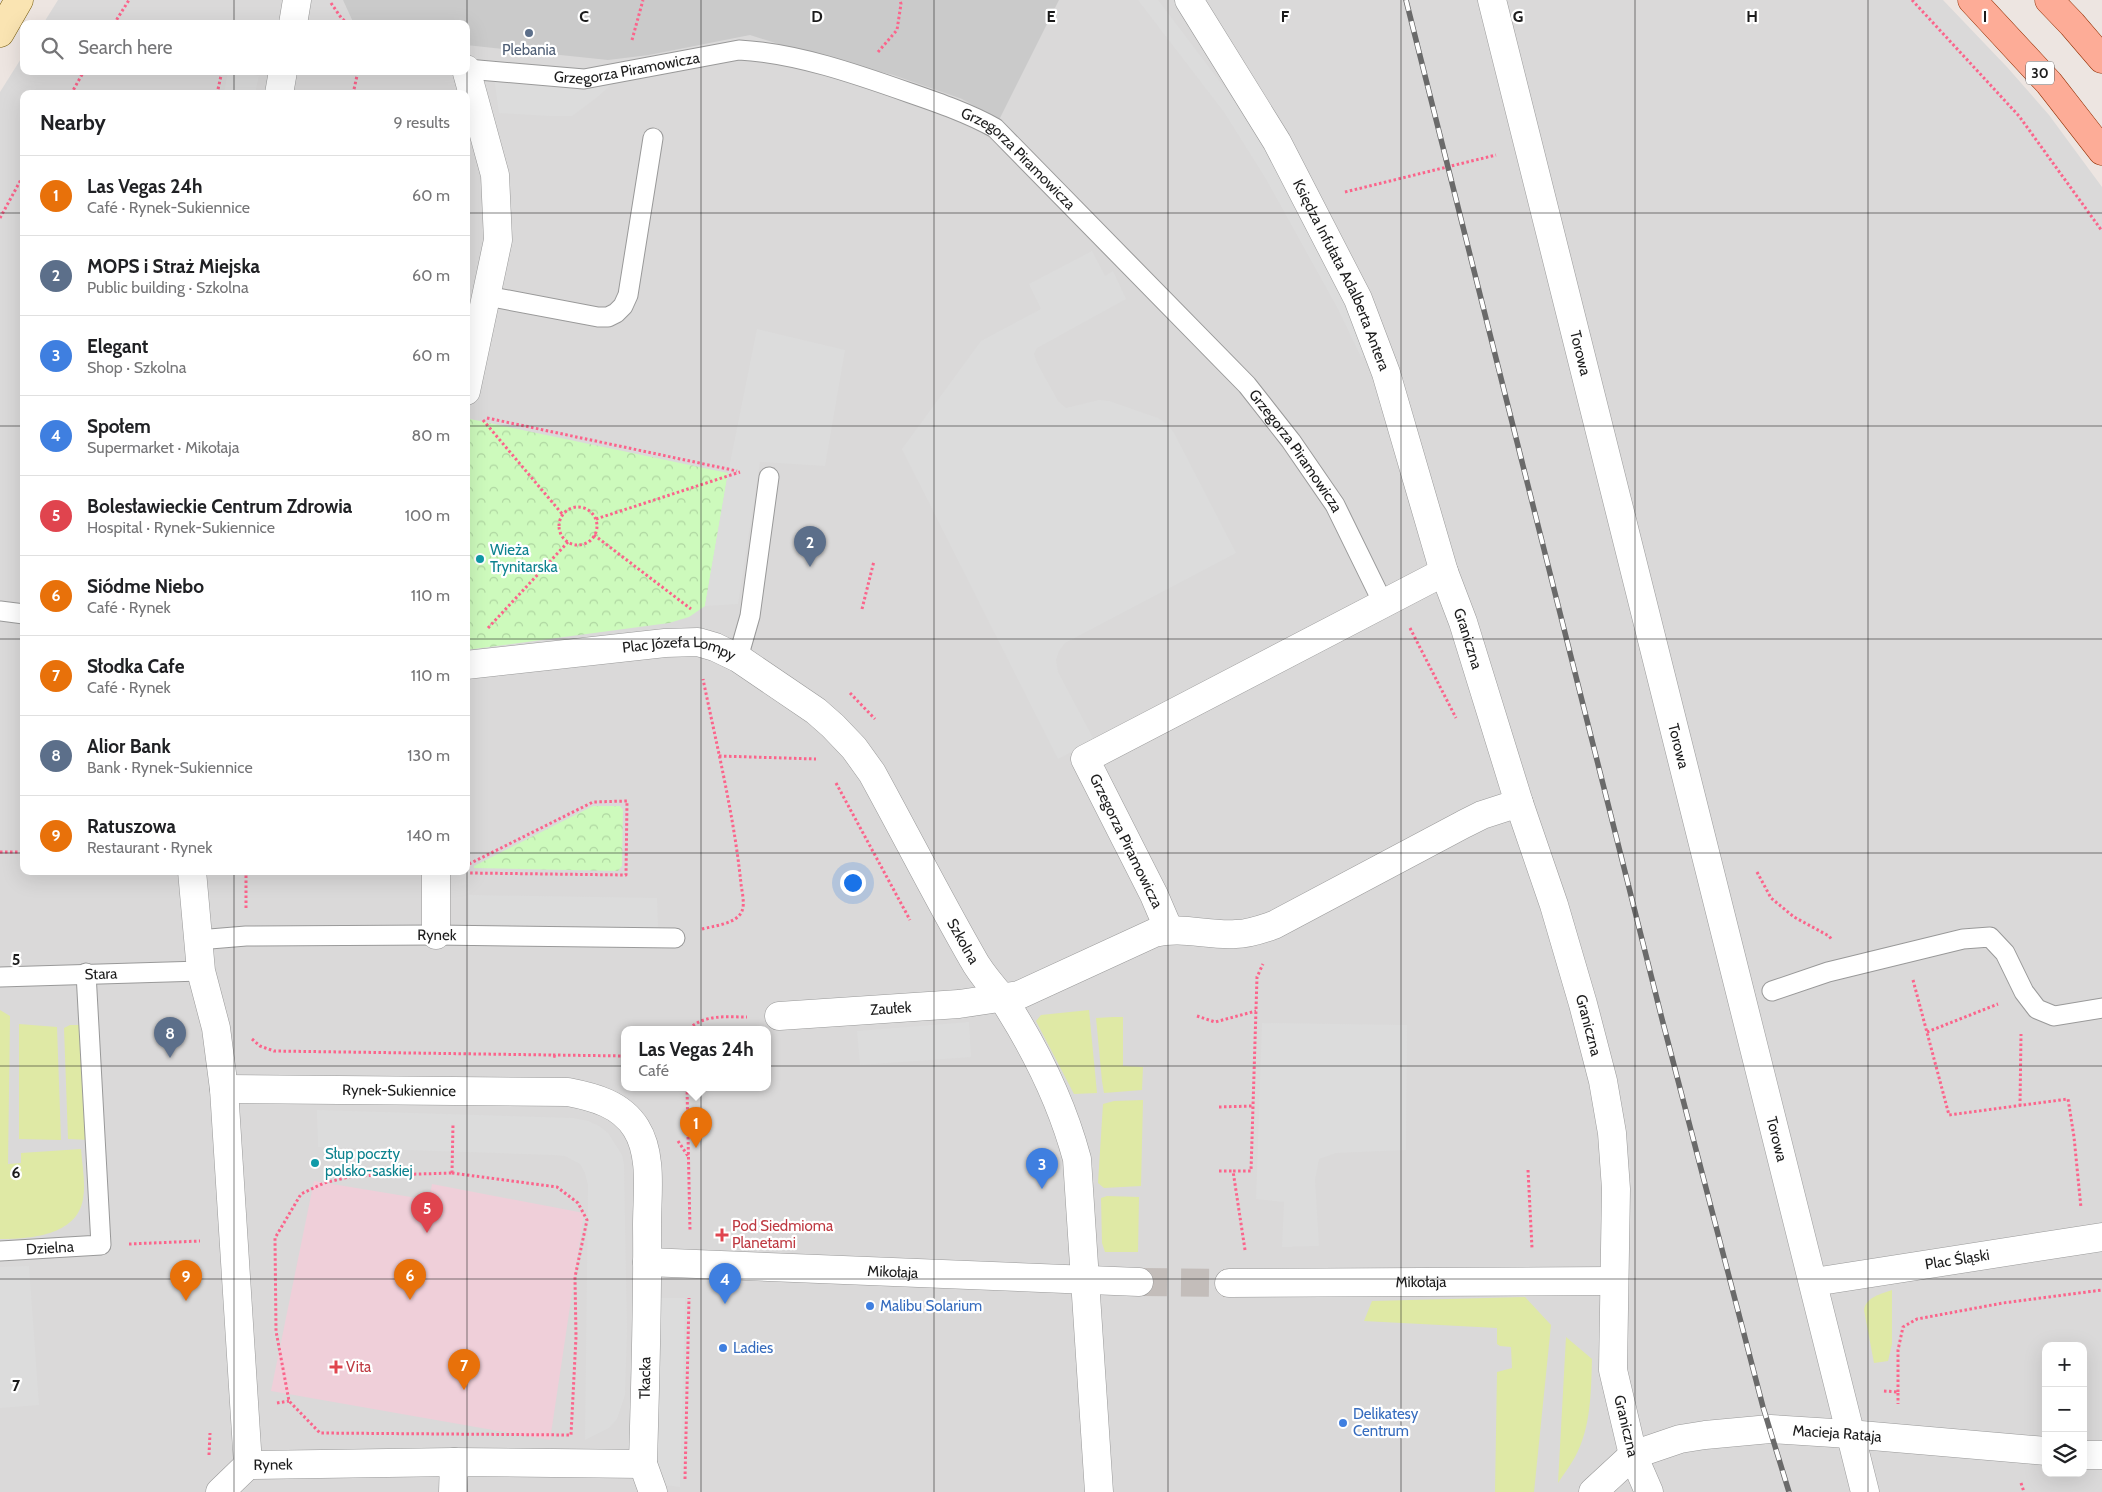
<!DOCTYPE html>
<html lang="en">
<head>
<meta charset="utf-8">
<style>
  body { margin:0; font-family:Cabin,sans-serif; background:#f6f6f6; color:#202124 }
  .controls { position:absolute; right:15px; bottom:15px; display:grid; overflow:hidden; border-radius:10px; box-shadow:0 5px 20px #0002 }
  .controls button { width:45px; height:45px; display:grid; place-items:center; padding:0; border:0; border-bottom:1px solid #e0e0e0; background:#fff; color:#202124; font:25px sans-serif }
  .you { position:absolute; left:852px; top:882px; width:18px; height:18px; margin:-12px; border:4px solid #fff; border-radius:50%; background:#1a73e8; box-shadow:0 0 0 8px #1a73e833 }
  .badge { display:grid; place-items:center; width:32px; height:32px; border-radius:50%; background:#c70048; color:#fff; font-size:16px; font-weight:700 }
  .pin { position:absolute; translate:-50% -41px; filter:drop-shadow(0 1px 2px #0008) }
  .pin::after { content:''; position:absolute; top:26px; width:18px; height:15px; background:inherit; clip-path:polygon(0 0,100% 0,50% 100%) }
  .popup { position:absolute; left:621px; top:1026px; width:150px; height:65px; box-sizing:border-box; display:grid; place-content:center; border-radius:10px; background:#fff; filter:drop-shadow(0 1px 4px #0005); font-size:16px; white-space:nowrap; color:#757577 }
  .popup b { font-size:19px; color:#202124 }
  .popup::after { content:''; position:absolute; left:50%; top:100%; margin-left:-10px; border:10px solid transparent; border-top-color:#fff }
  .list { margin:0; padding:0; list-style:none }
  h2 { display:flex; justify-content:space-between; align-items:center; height:65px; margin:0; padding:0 20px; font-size:21px }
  h2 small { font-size:16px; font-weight:400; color:#757577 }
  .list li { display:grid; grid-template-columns:32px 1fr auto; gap:15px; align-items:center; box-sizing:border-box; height:80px; padding:0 20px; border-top:1px solid #e0e0e0 }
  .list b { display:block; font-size:19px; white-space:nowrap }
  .list p { margin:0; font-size:16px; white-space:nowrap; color:#757577 }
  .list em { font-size:16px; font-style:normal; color:#757577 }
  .icon { flex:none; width:28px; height:28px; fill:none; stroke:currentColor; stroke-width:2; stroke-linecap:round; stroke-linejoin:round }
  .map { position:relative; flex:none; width:2102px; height:1492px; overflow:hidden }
  .search { position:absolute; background:#fff; box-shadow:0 5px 20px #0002; left:20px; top:20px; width:450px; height:55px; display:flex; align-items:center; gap:12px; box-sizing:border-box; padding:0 18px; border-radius:10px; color:#757577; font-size:19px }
  .panel { position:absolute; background:#fff; box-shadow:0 5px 20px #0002; left:20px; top:90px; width:450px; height:785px; border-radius:10px }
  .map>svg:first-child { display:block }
  .residential { fill:#dad9d9; fill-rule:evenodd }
  .commercial { fill:#efcfd9 }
  .religious { fill:#cacaca }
  .grass { fill:#dfe9a5 }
  .park { fill:url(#park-crowns) }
  .parking { fill:#dcdcdc }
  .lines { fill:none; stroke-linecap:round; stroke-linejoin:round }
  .street-tunnel { stroke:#c3bdba; stroke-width:28; stroke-dasharray:28 14; stroke-linecap:butt }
  .lane-casing { stroke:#999; stroke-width:21 }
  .street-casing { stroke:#999; stroke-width:29 }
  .secondary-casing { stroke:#725603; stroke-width:29 }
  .primary-casing { stroke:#932e00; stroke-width:29 }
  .path { stroke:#fb648b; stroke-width:3; stroke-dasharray:2.5 2.5; stroke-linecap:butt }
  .lane { stroke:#fff; stroke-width:19 }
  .street { stroke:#fff; stroke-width:28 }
  .secondary { stroke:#fae4b2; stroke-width:28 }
  .primary { stroke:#fdac97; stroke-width:28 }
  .rail-casing { stroke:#6a6a6a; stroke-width:5.5 }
  .rail { stroke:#fff; stroke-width:4; stroke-dasharray:11; stroke-linecap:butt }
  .grid { fill:none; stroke:#1c1c1c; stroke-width:1; stroke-opacity:0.55 }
  .service-dot { fill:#5c6f8a; stroke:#fff; stroke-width:2 }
  .culture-dot { fill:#0f9aa8; stroke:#fff; stroke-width:2 }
  .health-dot { fill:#e0444e; stroke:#fff; stroke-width:2 }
  .shop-dot { fill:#3f7fe0; stroke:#fff; stroke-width:2 }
  .labels { text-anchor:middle; stroke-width:4.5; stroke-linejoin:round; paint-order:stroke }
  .shield { fill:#fff; stroke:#606060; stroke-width:1 }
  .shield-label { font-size:14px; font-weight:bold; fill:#1c1c1c }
  .service-label { font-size:15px; fill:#4e5e75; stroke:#fff }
  .street-label { font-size:15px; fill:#1c1c1c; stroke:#fff }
  .culture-label { font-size:15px; fill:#0d838f; stroke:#fff; text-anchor:start }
  .health-label { font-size:15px; fill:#be3a42; stroke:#fff; text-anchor:start }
  .shop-label { font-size:15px; fill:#366cbe; stroke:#fff; text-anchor:start }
  .grid-label { font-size:16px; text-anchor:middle; font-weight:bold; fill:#1c1c1c; stroke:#fff; stroke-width:4.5; stroke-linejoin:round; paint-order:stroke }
</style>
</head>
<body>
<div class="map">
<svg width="2102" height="1492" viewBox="0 0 2102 1492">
  <defs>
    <pattern id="park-crowns" width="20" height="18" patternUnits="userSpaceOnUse" patternTransform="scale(1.25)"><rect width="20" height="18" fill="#cdfabc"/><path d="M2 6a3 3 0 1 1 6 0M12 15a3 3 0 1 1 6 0" fill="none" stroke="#afd6a1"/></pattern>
  </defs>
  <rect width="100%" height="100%" fill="#ede5e1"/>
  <path class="residential" d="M58,0H1943L2007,67L2049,115L2102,187V1492H0V92L24,54V71H466V24H43ZM24,94H466V871H24ZM625,1029H767V1087H625ZM2046,1346H2083V1473H2046Z"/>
  <path class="commercial" d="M314,1181L429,1200L432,1184L584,1213L550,1440L271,1391Z"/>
  <path class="religious" d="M343,0H1059L999,120L962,99L893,75L823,58L750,35L649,55L608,60L466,45V24H354Z"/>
  <path class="grass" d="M0,1000V1010L10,1016L8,1164L21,1163V1153L81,1149C82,1165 86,1183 83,1199C77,1236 29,1239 0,1239Z
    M1089,1010L1097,1093L1074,1094L1036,1021L1041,1015Z
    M1113,1017H1123V1066L1143,1067L1142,1090L1104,1093L1102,1081L1096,1018Z
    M19,1024L57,1027L61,1140L19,1139Z
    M70,1025H83L89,1140L68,1139L64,1028Z
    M1143,1100L1141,1186L1104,1188L1098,1183L1103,1104L1114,1101Z
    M1107,1196L1139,1197L1138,1252H1105L1102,1243L1101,1198Z
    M1892,1290V1344L1888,1361L1874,1363L1864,1310C1866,1297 1881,1294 1892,1290Z
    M1525,1297L1551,1325L1534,1492H1495L1497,1372L1512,1368L1511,1347L1500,1346L1497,1344V1328L1364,1321L1372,1301Z
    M1566,1337L1592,1359C1591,1392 1591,1428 1575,1457C1570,1466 1563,1475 1558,1483Z"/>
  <path class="park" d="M470,419L728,473L705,606L689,617L669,623L466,650V427Z
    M593,806H620L623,810L622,866L618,871L474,868V866Z"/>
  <path class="parking" d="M1138,0H1158L1268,145L1350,304L1369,354L1361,357L1338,309L1266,179L1224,112Z
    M228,71L259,76L255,94H224Z
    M494,77L619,78L596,98L572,116H549L499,113Z
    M1092,251L1105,276L1113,271L1126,299L1037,348L1034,354L1037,363L1058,401L1066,408L1099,400L1109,401L1158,418L1168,425L1174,433L1236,553L1065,643L1059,651L1056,660L1058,672L1094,740L1058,759L902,449L981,341L1041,309L1029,284Z
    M757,329L845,350L825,466L760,462L738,604L705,606L728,473Z
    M469,895L657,898L658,928L469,924Z
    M969,1022L971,1057L860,1065L857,1031Z
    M1262,1023L1407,1025L1406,1150L1336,1153L1319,1159L1315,1180L1319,1246L1282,1247L1284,1202L1256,1199Z
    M317,1110L573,1118L588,1121L599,1126L608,1133L622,1155L624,1165L627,1330L625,1395L617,1419L609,1428L585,1440L588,1185L585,1173L580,1164L565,1156L554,1155L318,1147Z
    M29,1266L39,1405L0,1408V1267Z
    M660,1298H685L680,1487L655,1484Z"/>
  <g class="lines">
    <path class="street-tunnel" d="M1139,1282L1229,1283"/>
    <defs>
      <g id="lane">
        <path id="s1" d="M467,69L584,79L739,50C796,53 856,74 910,93C939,103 968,113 995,128L1247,385L1291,441L1335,505L1383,603"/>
        <path d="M487,296L598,317H608L616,313L623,306L628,295L653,138"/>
        <path d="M0,611L24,614"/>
        <path d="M738,658L750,616L769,477"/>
        <path id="s2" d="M198,940L246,936L436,935L675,938"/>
        <path id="s3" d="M0,977L201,971"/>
        <path d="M1772,991L1828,972L1963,939L1990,937L2005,953L2024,992L2037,1009L2054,1016L2102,1008"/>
        <path id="s4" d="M0,1251L101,1245L86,973"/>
      </g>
      <g id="street">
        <path id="s5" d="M1189,0L1277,142L1358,299L1386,373L1444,572L1463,622L1519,803L1554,905L1583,1004L1603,1081L1612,1133L1616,1189L1613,1370L1633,1455L1649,1492"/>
        <path id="s6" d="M1492,0L1865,1492"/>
        <path d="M293,24L297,0"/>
        <path d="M466,69L495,175L498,240L466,391"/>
        <path d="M279,94L283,71"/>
        <path id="s7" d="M466,665L665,643L698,642L715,647L738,658L816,711L833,726L854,748L872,773C906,835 938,898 973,959C982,976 996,989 1007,1005C1038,1054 1062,1103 1077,1159L1099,1492"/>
        <path d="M192,871L201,971L216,1028L224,1089L248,1465"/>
        <path d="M1169,930L1154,895L1085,759L1444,572"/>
        <path d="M436,935V871"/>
        <path id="s8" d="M779,1016L959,1004L1019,995L1154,933C1182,926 1208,936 1236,934C1249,934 1262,929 1274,925L1464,824L1482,815L1519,803"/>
        <path id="s9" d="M224,1089L568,1092C594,1097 621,1104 636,1128C653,1155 647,1194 647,1225C648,1305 645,1384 643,1464L653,1492"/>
        <path id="s10" d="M647,1262L1139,1282"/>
        <path id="s11" d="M1814,1282L2102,1237"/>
        <path id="s12" d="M1229,1283L1613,1281"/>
        <path d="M2083,1455H2102"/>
        <path id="s13" d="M248,1465L454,1462L643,1464"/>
        <path d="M220,1492L248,1465"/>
        <path d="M453,1492L454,1462"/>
        <path id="s14" d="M1593,1492L1633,1455L1680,1439L1705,1435L1770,1429L1849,1434L2046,1451"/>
      </g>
      <path id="secondary" d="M0,33L19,0"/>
      <path id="primary" d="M1972,0L2049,83L2102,151
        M2049,0L2072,24L2102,59"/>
    </defs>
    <use href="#lane" class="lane-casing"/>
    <use href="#street" class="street-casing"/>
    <use href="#secondary" class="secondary-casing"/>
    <use href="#primary" class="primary-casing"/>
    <path class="path" d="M1912,0L2019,116L2102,231
      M331,3L342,19L351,24
      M114,24L129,0
      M632,40L643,0
      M878,52L897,30L901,4L900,0
      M71,94L84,71
      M217,94L222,71
      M353,94L358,71
      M1345,192L1496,155
      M0,218L24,174
      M487,418L737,471
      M483,420L563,515
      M559 526a19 19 0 1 1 38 0a19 19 0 1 1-38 0Z
      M596,519L740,472
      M594,535L691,609
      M862,609L874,561
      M488,628L568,542
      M1410,628L1456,718
      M850,693L875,719
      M719,756L816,759
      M836,783L910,920
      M0,852H24
      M469,864L593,802L627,801L626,875L469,873
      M1757,872L1771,898L1794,917L1829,936L1832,940
      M246,908V871
      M702,929C713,926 737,924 742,911C745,904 742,892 741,884C734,815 717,747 703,679
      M1913,980L1949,1115L2068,1099L2074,1137L2081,1208
      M1197,1016L1215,1022L1256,1011
      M689,1029C704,1014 727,1017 747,1017
      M1927,1032L1998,1004
      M252,1039L260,1046L274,1051L550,1055L557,1057
      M553,1055L625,1056
      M687,1087L690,1231
      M2020,1106L2021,1034
      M1219,1107L1252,1106
      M678,1141L688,1156
      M1528,1170L1532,1248
      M1219,1171H1233
      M452,1173L557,1187L578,1203L587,1220L575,1277L576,1337L571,1435L320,1433L289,1401L276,1331L275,1238L301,1194L324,1183L353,1176Z
      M452,1173L453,1124
      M129,1244L200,1241
      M1245,1250L1233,1171H1251L1257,977L1263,964
      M1884,1391L1898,1392V1404
      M1898,1392V1350L1903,1327L1917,1319L2003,1303L2102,1290
      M277,1403L289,1401
      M209,1455L210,1433
      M685,1479L689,1298
      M2021,1483L2024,1492"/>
    <use href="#lane" class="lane"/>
    <use href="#street" class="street"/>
    <use href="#secondary" class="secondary"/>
    <use href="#primary" class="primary"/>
    <defs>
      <path id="rail" d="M1406,0L1662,1019L1763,1407L1789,1492"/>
    </defs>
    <use href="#rail" class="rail-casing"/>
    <use href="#rail" class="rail"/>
  </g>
  <path class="grid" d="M234,0V24M467,0V1492M701,0V1492M934,0V1492M1168,0V1492M1401,0V1492M1635,0V1492M1868,0V1492M234,71V94M0,213H24M466,213H2102M0,426H24M466,426H2102M0,639H24M466,639H2102M0,853H24M466,853H2102M234,871V1492M0,1066H2102M0,1279H2102"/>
  <circle class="service-dot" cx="529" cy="33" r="5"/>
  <g class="culture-dot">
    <circle cx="480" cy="559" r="5"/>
    <circle cx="315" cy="1163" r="5"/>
  </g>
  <g class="health-dot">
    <path d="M719.5 1227.5h5v5h5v5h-5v5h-5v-5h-5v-5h5z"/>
    <path d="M333.5 1359.5h5v5h5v5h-5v5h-5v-5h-5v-5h5z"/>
  </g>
  <g class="shop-dot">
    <circle cx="870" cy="1306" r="5"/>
    <circle cx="723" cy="1348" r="5"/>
    <circle cx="1343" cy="1423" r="5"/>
  </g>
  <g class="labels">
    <rect class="shield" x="2026" y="61.5" width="28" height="23" rx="4"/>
    <g class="shield-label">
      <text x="2040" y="78">30</text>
    </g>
    <g class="service-label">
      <text x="529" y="55">Plebania</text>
    </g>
    <g class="street-label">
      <text dy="5" stroke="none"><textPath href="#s1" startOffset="161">Grzegorza Piramowicza</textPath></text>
      <text dy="5" stroke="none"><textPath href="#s1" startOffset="581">Grzegorza Piramowicza</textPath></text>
      <text dy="5" stroke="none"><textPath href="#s5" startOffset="315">Księdza Infułata Adalberta Antera</textPath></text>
      <text dy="5" stroke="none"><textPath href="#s6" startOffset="364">Torowa</textPath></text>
      <text dy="5" stroke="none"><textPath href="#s1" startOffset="986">Grzegorza Piramowicza</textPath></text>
      <text dy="5" stroke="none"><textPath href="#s5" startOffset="701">Graniczna</textPath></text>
      <text dy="5" stroke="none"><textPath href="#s7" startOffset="215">Plac Józefa Lompy</textPath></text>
      <text dy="5" stroke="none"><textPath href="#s6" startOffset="769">Torowa</textPath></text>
      <text transform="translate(1126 841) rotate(64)" y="5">Grzegorza Piramowicza</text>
      <text dy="5" stroke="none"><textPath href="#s2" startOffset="239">Rynek</textPath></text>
      <text dy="5" stroke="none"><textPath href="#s7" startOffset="646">Szkolna</textPath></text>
      <text dy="5" stroke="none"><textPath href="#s3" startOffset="101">Stara</textPath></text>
      <text dy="5" stroke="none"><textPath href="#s8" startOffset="112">Zaułek</textPath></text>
      <text dy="5" stroke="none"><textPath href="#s5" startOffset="1106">Graniczna</textPath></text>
      <text dy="5" stroke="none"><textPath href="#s9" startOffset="175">Rynek-Sukiennice</textPath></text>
      <text dy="5" stroke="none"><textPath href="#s6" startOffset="1174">Torowa</textPath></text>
      <text dy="5" stroke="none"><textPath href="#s4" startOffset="50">Dzielna</textPath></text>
      <text dy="5" stroke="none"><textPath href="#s11" startOffset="145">Plac Śląski</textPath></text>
      <text dy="5" stroke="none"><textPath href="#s10" startOffset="246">Mikołaja</textPath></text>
      <text dy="5" stroke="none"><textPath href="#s12" startOffset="192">Mikołaja</textPath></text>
      <text transform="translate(645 1378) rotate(-89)" y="5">Tkacka</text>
      <text dy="5" stroke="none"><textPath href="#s5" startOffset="1511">Graniczna</textPath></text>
      <text dy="5" stroke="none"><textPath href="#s14" startOffset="262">Macieja Rataja</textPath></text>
      <text dy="5" stroke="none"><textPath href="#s13" startOffset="25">Rynek</textPath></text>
    </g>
    <g class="culture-label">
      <text x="490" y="555">Wieża<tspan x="490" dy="17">Trynitarska</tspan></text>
      <text x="325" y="1159">Słup poczty<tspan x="325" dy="17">polsko-saskiej</tspan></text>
    </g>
    <g class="health-label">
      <text x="732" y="1231">Pod Siedmioma<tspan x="732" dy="17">Planetami</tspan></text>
      <text x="346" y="1372">Vita</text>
    </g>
    <g class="shop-label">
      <text x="880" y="1311">Malibu Solarium</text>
      <text x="733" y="1353">Ladies</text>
      <text x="1353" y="1419">Delikatesy<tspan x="1353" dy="17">Centrum</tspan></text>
    </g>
  </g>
  <g class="grid-label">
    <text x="584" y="22">C</text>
    <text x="817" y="22">D</text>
    <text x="1051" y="22">E</text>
    <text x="1285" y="22">F</text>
    <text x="1518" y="22">G</text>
    <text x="1752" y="22">H</text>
    <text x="1985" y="22">I</text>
    <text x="16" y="965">5</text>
    <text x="16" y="1178">6</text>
    <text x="16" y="1391">7</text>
  </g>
</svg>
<div class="controls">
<button>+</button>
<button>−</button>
<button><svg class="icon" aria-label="layers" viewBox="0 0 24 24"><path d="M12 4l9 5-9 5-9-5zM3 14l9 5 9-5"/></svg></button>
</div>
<div class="you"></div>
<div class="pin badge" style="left:696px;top:1148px;background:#e8710a">1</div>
<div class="popup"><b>Las Vegas 24h</b>Café</div>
<div class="pin badge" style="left:810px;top:567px;background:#5c6f8a">2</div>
<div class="pin badge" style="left:1042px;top:1189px;background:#3f7fe0">3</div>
<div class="pin badge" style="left:725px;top:1304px;background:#3f7fe0">4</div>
<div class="pin badge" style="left:427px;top:1233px;background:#e0444e">5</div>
<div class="pin badge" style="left:410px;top:1300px;background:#e8710a">6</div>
<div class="pin badge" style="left:464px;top:1390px;background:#e8710a">7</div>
<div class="pin badge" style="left:170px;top:1058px;background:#5c6f8a">8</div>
<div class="pin badge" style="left:186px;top:1301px;background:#e8710a">9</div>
<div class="search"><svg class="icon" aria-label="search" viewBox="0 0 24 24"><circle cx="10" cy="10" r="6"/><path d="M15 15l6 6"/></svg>Search here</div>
<section class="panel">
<h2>Nearby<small>9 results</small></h2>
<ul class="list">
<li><span class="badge" style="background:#e8710a">1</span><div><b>Las Vegas 24h</b><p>Café · Rynek-Sukiennice</p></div><em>60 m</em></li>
<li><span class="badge" style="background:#5c6f8a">2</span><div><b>MOPS i Straż Miejska</b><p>Public building · Szkolna</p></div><em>60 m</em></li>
<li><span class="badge" style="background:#3f7fe0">3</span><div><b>Elegant</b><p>Shop · Szkolna</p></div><em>60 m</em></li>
<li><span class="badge" style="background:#3f7fe0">4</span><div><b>Społem</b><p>Supermarket · Mikołaja</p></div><em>80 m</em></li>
<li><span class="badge" style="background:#e0444e">5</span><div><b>Bolesławieckie Centrum Zdrowia</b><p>Hospital · Rynek-Sukiennice</p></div><em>100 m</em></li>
<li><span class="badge" style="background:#e8710a">6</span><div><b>Siódme Niebo</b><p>Café · Rynek</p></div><em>110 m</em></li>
<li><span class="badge" style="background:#e8710a">7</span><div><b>Słodka Cafe</b><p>Café · Rynek</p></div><em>110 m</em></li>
<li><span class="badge" style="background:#5c6f8a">8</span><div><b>Alior Bank</b><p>Bank · Rynek-Sukiennice</p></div><em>130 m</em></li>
<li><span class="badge" style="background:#e8710a">9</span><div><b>Ratuszowa</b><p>Restaurant · Rynek</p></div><em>140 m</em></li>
</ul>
</section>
</div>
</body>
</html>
